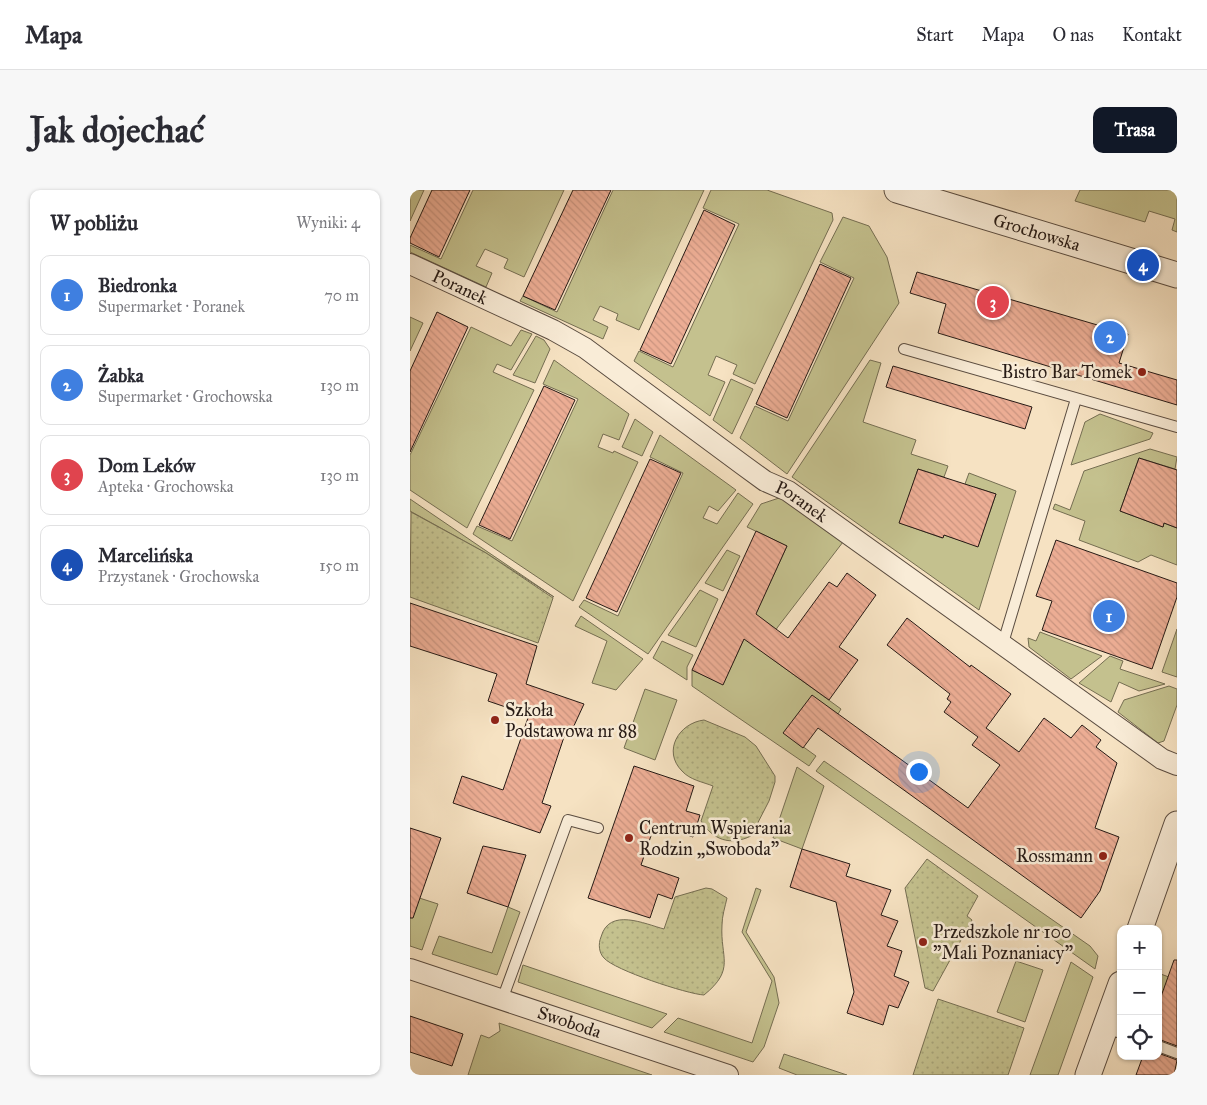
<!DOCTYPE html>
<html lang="pl">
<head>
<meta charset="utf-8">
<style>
  body { margin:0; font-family:"IM FELL Great Primer",serif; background:#f7f7f7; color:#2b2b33 }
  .controls { position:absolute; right:15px; bottom:15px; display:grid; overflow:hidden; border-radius:10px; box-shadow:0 1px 4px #0004 }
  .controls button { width:45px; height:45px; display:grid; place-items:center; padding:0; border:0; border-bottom:1px solid #e1e1e2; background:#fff; color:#2b2b33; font:25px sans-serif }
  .you { position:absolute; left:508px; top:581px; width:18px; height:18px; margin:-12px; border:4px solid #fff; border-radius:50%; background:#1a73e8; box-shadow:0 0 0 8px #1a73e833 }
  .badge { display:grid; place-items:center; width:32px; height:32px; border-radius:50%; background:#111827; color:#fff; font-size:16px; font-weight:700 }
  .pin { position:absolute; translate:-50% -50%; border:2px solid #fff; box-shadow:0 1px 5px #0006 }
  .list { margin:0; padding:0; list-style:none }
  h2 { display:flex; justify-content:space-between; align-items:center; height:65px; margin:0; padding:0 20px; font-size:21px }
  h2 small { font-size:16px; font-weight:400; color:#7c7c81 }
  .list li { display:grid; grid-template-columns:32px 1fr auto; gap:15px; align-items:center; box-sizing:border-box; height:80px; margin:0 10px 10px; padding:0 10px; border:1px solid #e1e1e2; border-radius:10px }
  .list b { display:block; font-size:19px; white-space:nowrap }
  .list p { margin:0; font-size:16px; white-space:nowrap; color:#7c7c81 }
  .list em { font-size:16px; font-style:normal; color:#7c7c81 }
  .icon { flex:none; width:28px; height:28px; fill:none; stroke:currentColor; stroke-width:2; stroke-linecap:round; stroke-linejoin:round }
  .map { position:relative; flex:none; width:767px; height:885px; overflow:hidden; border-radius:10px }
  header { display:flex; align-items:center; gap:30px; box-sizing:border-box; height:70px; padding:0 25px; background:#fff; border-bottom:1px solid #e1e1e2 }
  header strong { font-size:24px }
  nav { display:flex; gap:28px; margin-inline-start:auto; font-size:18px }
  .intro { display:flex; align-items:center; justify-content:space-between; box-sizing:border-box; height:120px; padding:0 30px }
  h1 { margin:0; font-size:35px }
  .button { padding:12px 22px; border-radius:10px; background:#111827; color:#fff; font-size:18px; font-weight:700 }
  main { display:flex; gap:30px; padding:0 30px }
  aside { flex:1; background:#fff; border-radius:10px; box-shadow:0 1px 4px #0004 }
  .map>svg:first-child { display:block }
  .grass { fill:#c4c18e; stroke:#756e52 }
  .park { fill:url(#park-dots); stroke:#756e52 }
  .building { fill:url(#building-back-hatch); stroke:#261a15 }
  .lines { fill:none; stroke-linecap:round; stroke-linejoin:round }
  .service-casing { stroke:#5a4c40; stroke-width:12 }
  .minor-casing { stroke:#5a4c40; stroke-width:22 }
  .tertiary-casing { stroke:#5a4c40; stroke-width:27 }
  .service { stroke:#f9ecd7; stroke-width:10 }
  .minor { stroke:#f9ecd7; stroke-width:20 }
  .tertiary { stroke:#f9ecd7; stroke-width:25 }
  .poi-dot { fill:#8f2418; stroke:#f9ecd7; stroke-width:2 }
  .labels { text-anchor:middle; stroke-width:5; stroke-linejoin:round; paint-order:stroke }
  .street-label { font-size:18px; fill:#261a15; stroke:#f9ecd7 }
  .poi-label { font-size:18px; fill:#261a15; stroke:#f9ecd7; text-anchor:start }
</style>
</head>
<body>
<header>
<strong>Mapa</strong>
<nav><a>Start</a><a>Mapa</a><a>O nas</a><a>Kontakt</a></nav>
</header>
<div class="intro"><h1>Jak dojechać</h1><a class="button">Trasa</a></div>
<main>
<aside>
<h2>W pobliżu<small>Wyniki: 4</small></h2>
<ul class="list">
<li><span class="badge" style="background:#3f7fe0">1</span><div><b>Biedronka</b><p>Supermarket · Poranek</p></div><em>70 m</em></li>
<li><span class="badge" style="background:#3f7fe0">2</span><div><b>Żabka</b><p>Supermarket · Grochowska</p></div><em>130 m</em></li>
<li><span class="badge" style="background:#e0444e">3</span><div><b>Dom Leków</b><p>Apteka · Grochowska</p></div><em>130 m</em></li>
<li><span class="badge" style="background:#1a4fb4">4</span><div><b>Marcelińska</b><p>Przystanek · Grochowska</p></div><em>150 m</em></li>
</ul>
</aside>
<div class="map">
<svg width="767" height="885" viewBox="0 0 767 885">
  <defs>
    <pattern id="park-dots" width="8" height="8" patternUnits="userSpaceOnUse" patternTransform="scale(1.25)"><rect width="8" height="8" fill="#c4c18e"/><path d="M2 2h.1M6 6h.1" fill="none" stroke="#a8a57a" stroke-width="1.8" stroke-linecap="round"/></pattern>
    <pattern id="building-back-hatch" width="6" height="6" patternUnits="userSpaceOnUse" patternTransform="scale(1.25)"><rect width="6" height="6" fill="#ecad94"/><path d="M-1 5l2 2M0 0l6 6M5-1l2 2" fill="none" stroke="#ca947f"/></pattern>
  </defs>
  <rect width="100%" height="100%" fill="#f6e2c2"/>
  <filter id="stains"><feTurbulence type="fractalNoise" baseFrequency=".004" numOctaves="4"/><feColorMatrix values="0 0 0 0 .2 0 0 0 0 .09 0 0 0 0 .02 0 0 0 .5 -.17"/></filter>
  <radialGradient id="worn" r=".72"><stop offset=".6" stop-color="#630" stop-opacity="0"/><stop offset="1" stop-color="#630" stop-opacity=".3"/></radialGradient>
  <path class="grass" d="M0,0H14L0,31Z
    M63,0H154L114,87L94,78L98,69L75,59L66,76L82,83L76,97L0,62V55L31,69Z
    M203,0H294L229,140L206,130L208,124L190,116L183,130L198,137L193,149L110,111L113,106L147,122Z
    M301,0H357L422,23L423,30L345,194L323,184L327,175L306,166L298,185L315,192L300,226L224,171L229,161L263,177L329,34L293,18Z
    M670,0H767V42L762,40L765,29L739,21L735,32L665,11Z
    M433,27L459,36L477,67L489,113L377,284L330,248L345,216L378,231L444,88L410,72Z
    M0,127L13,133L0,161Z
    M61,137L101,156L111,140L122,144L101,180L87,174L83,182L124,200L57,338L0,300V265Z
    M126,146L134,150L140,159L125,193L103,185Z
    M144,170L219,224L209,250L193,244L188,257L203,263L204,261L228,272L163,411L63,344L67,336L102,351L168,209L133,194Z
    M460,170L471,173L453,232L506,250L501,264L538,276L534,287L508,279L490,333L532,348L534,345L568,356L586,304L564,297L562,300L555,294L559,283L606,301L569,420L382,287Z
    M321,189L343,199L322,244L303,230Z
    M690,224L743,243L740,249L661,275L675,232Z
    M225,229L243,242L232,266L212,257Z
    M250,245L326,300L308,321L299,316L293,328L307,334L328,303L343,314L238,464L169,417L174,410L208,426L273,283L240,267Z
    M740,259L767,267L765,279L729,268L710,321L753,337L754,333L767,338V375L741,365L728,372L669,350L675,331L643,319L645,314L660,320L674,281Z
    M372,307L433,352L367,438L354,463L431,519L428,524L374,543L406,566L399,576L282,496V480L313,494L377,356L337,337L351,314Z
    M0,309L144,407L76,363L0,321Z
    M317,360L330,366L313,401L295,393Z
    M290,400L308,409L286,457L258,445Z
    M171,426L233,469L206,500L182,493L197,451L165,436Z
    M767,439V487L752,482Z
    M630,442L692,466L661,489L619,457L618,448L626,451Z
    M252,451L283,465L277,477V490L243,468Z
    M700,466L713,471L710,479L755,494L729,501L709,492L701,512L669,493Z
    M759,496L767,499V515L754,551L748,553L708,522L714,510Z
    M235,499L267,510L245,570L214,558Z
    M414,571L680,756L688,766L685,779L406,581Z
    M387,577L414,596L392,659L363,648Z
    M346,698L351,700L336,742L364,787L369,813L354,857L343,872L254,842L268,828L342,853L362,791L332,742Z
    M0,705L28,714L12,760L0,756Z
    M98,717L110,722L87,785L22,764L29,746L82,763Z
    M606,771L633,780L615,832L587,822Z
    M661,772L683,787L648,885H620Z
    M113,775L257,824L242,838L108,792Z
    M748,783L767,790V807L748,800Z
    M89,833L242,885H58L71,845L79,848L90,841Z
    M374,864L437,885H387L369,878Z"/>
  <path class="park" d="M1,322L76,363L143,408L128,453L0,407Z
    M294,530L335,547L346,556L365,586V592L359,611L341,646C320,656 303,650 291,631L303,596C293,592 280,590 272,581C252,561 269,533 294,530Z
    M517,669L568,706L557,726L562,730L523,801L515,798L495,698Z
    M296,698L302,699L317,708C315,717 312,726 312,735C310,768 326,779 294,805C277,804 204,780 194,768C189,763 188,754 191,747C199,717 235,734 254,739L265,707Z
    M528,809L614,838L598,885H503Z"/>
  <path class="building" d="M22,0H60L29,67L0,53V48Z
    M163,0H201L145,120L113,106Z
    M294,20L325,35L261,174L230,160Z
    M410,74L441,88L377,228L346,214Z
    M507,82L718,144L709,173L767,190V215L528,143L536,114L500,103Z
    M27,122L58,137L0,262V181Z
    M483,176L622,217L615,239L476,197Z
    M134,196L165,210L100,349L69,335Z
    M729,268L767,280V338L754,333L753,337L710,321Z
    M240,269L271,283L207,422L176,408Z
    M508,279L586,304L568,357L534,345L533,348L489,333Z
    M346,341L377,356L346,424L378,448L419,392L427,397L437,383L466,405L429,457L448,470L419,510L334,449L313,495L282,480Z
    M646,350L767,393V407L742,479L632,440L642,411L626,406Z
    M0,413L127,456L116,494L174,514L162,540L157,538L132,613L141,616L130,643L43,613L52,586L93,600L119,525L78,511L87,484L0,456Z
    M497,428L560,477L561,475L601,504L576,538L609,562L634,528L661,548L672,535L691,550L686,557L707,573L685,638L709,647L690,701L671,728L408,538L393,558L373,543L402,505L558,618L590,575L562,555L568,547L534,522L541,512L537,509L540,504L477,455Z
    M224,576L284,596L276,621L290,625L283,647L245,634L231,675L269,688L262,709L248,704L240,728L178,708Z
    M0,638L31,648L3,728H0Z
    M73,656L116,665L98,717L57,703Z
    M392,659L440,674L436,686L481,700L471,725L488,731L477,756L492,761L484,786L499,792L488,818L479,815L473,835L437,823L444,802L426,712L380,697Z
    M764,770H767V856L748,849V815Z
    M0,826L53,844L42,876L0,862Z
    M748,863L767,870L764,885H726L733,866H748Z"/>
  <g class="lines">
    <defs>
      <path id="service" d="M494,159L767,237
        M593,453L666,209
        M92,810L158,630L188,638
        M695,838L711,843
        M748,856L767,863"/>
      <g id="minor">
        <path id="s1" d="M0,74L143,140L175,158L333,275L355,291L378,301L752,569L767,575"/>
        <path id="s2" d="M0,779L318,885"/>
      </g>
      <g id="tertiary">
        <path id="s3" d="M487,0L767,85"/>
        <path d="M730,739L767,634"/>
        <path d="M678,885L711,794"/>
      </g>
    </defs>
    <use href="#service" class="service-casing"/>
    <use href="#minor" class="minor-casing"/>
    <use href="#tertiary" class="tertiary-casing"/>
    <use href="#service" class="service"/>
    <use href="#minor" class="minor"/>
    <use href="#tertiary" class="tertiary"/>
  </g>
  <g class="poi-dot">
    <circle cx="732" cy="182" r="5"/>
    <circle cx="85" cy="530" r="5"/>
    <circle cx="219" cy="648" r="5"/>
    <circle cx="693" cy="666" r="5"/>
    <circle cx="513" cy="752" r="5"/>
  </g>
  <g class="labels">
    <g class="street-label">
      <text dy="6" stroke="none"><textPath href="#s3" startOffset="146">Grochowska</textPath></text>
      <text dy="6" stroke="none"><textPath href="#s1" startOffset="55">Poranek</textPath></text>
      <text dy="6" stroke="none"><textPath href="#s1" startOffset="460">Poranek</textPath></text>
      <text dy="6" stroke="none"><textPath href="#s2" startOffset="168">Swoboda</textPath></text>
    </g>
    <g class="poi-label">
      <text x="722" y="188" text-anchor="end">Bistro Bar Tomek</text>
      <text x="95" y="526">Szkoła<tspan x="95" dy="21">Podstawowa nr 88</tspan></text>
      <text x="229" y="644">Centrum Wspierania<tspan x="229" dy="21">Rodzin „Swoboda”</tspan></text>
      <text x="683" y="672" text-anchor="end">Rossmann</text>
      <text x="523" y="748">Przedszkole nr 100<tspan x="523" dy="21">"Mali Poznaniacy"</tspan></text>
    </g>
  </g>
  <rect width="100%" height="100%" filter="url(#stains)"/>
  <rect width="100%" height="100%" fill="url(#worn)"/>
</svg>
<div class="controls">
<button>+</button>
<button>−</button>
<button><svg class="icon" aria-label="locate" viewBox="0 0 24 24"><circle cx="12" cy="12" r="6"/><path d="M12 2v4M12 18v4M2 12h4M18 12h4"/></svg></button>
</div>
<div class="you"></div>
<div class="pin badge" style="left:699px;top:426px;background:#3f7fe0">1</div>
<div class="pin badge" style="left:700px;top:147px;background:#3f7fe0">2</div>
<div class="pin badge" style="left:583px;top:112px;background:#e0444e">3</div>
<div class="pin badge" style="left:733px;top:75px;background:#1a4fb4">4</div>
</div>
</main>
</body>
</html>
